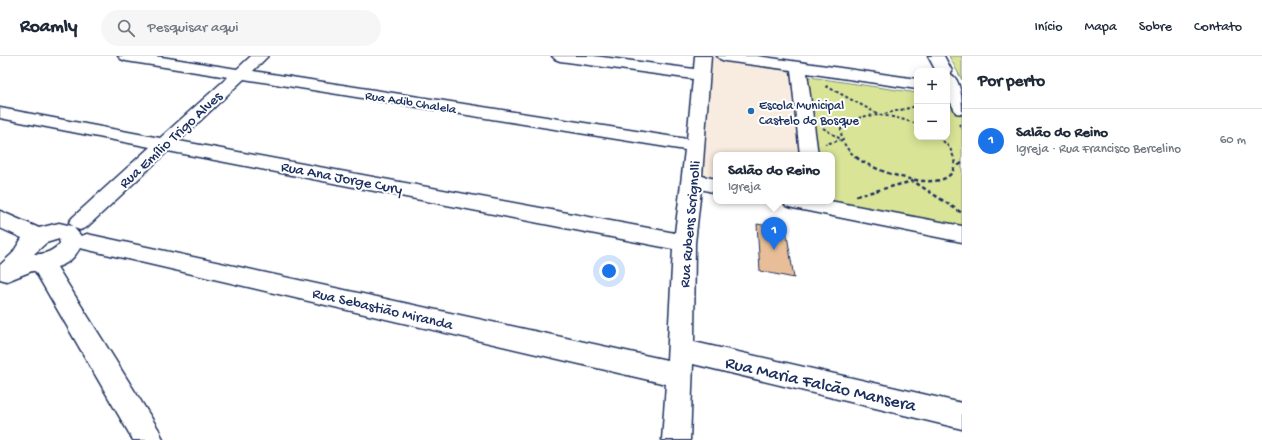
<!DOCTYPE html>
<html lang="pt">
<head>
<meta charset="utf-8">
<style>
  body { margin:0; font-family:"Gochi Hand",sans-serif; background:#f6f6f7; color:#1f2937 }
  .controls { position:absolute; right:12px; top:12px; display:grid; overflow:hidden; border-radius:8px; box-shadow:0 2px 10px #0003 }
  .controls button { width:36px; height:36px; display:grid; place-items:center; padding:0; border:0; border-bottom:1px solid #e0e1e3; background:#fff; color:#1f2937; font:20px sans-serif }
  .you { position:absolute; left:609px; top:215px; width:14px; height:14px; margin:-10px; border:3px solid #fff; border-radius:50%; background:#1a73e8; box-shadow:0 0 0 6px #1a73e833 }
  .badge { display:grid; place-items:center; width:26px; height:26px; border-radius:50%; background:#1a73e8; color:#fff; font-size:13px; font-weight:700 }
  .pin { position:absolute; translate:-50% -33px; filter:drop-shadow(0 1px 2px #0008) }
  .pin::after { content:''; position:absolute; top:21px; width:14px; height:12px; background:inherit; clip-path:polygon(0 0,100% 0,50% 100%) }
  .popup { position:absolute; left:713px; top:96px; width:122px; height:52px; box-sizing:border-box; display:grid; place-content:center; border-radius:8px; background:#fff; filter:drop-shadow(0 1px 3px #0005); font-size:13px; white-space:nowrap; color:#747a83 }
  .popup b { font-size:15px; color:#1f2937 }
  .popup::after { content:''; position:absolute; left:50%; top:100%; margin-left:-8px; border:8px solid transparent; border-top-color:#fff }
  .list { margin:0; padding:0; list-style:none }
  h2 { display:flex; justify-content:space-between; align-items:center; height:52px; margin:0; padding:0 16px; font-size:17px }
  h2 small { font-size:13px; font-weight:400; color:#747a83 }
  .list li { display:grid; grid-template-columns:26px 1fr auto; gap:12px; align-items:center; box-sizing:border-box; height:64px; padding:0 16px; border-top:1px solid #e0e1e3 }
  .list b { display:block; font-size:15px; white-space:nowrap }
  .list p { margin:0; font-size:13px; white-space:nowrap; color:#747a83 }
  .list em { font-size:13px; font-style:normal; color:#747a83 }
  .icon { flex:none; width:22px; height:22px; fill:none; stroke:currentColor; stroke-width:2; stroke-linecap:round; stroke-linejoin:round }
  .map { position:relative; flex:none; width:962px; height:384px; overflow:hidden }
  header { display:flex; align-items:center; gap:24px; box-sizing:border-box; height:56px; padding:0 20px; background:#fff; border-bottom:1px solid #e0e1e3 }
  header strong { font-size:19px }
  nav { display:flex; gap:22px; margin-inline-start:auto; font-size:14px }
  .search { width:280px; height:36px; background:#f6f6f7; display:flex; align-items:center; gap:10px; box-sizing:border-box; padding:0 14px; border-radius:22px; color:#747a83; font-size:15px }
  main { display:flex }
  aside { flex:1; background:#fff }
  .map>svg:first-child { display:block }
  .built { fill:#f8ece0 }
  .green { fill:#d9e497; stroke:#7a8a7a }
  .building { fill:#e7be97; stroke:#1b2f5e }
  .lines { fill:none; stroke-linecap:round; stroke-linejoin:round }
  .minor-casing { stroke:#1b2f5e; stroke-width:3 }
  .path-far1 { stroke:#1b2f5e; stroke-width:2; stroke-dasharray:3 2.5; stroke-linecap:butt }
  .path { stroke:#1b2f5e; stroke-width:2.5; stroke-dasharray:4 3; stroke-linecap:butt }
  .minor { fill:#fff; fill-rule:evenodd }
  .poi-dot { fill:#1f6fb2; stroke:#fff; stroke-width:1.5 }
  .labels { text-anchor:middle; stroke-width:4; stroke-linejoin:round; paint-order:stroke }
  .far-street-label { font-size:13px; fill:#1b2f5e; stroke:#fff }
  .far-poi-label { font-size:13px; fill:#1b2f5e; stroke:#fff; text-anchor:start }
  .street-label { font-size:15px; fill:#1b2f5e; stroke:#fff }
  .near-street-label { font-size:18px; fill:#1b2f5e; stroke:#fff }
</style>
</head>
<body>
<header>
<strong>Roamly</strong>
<div class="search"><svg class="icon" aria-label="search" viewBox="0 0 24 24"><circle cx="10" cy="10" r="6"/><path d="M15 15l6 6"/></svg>Pesquisar aqui</div>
<nav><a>Início</a><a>Mapa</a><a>Sobre</a><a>Contato</a></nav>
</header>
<main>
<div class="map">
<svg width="962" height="384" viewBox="0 0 962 384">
  <rect width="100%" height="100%" fill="#fff"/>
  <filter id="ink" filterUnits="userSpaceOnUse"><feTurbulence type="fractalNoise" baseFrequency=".025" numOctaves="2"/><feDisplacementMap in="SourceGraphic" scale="8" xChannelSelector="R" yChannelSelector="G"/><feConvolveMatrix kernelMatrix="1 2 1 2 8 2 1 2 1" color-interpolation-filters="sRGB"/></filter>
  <g filter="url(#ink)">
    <path class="built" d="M704,0H718L796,12L807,99H716V129L695,125Z"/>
    <path class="green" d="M949,0H962V24Z
      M803,20L917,37V81H947V42L956,43L962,58V175L822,145H832V99H815Z"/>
    <path class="building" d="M757,168L786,173L794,222L760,215Z"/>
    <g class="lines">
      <defs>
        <path id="minor" d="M118,0H155L237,13L251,0H268L253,15L687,83L693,23L560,5L555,3L552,0H594L694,13L695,0H711L702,120L716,123V137L701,133L695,187L694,286L962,347V373L693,308L690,384H662L666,328L80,192C74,202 68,208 57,211L159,374L163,384H133L35,215H32L7,225L0,223V209L12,198L22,182L0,172V155L39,172L59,167L72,170L69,166L73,161L150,91L0,62V52L160,82L228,21L126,5L121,3ZM244,23L685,94L675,177L179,85ZM168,95L673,193L667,304L87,178L81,180L74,172L80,174L87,171ZM59,183L60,188C52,195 45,199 34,198L46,187Z
          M717,0H757L917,23V33L807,17L818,99H800L791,14L725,5L720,3Z
          M928,0H944L952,15L950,18C962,23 962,47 962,58L956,57L947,39V15H936Z
          M783,145H830L962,170V186L793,152L786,150Z"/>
      </defs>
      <use href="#minor" class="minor-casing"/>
      <path class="path-far1" d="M826,30L880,59L917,50
        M959,68L962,73
        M823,72L842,84L825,88
        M939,81L950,92L954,102
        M857,102C847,94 841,86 841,73C864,52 890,59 917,68"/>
      <path class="path" d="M856,101C873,116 962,147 954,101
        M962,107L959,109L962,110
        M856,140L913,125L962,157"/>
      <use href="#minor" class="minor"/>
    </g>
  </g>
  <circle class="poi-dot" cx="751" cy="55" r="4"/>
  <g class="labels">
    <g class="far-street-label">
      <text transform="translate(411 45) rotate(9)" y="5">Rua Adib Chalela</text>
    </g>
    <g class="far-poi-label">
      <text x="759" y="53">Escola Municipal<tspan x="759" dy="15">Castelo do Bosque</tspan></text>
    </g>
    <g class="street-label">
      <text transform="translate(170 83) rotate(-43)" y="5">Rua Emílio Trigo Alves</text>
      <text transform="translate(342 121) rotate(11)" y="5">Rua Ana Jorge Cury</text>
      <text transform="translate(689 168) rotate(-85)" y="5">Rua Rubens Scrignolli</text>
      <text transform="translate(383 252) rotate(13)" y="5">Rua Sebastião Miranda</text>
    </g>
    <g class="near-street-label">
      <text transform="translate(821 327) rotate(13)" y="6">Rua Maria Falcão Mansera</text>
    </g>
  </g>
</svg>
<div class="controls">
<button>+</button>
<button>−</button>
</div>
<div class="you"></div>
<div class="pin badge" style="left:774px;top:194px">1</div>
<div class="popup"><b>Salão do Reino</b>Igreja</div>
</div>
<aside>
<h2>Por perto<small></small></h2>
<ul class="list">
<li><span class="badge">1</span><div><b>Salão do Reino</b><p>Igreja · Rua Francisco Bercelino</p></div><em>60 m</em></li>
</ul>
</aside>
</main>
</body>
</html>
